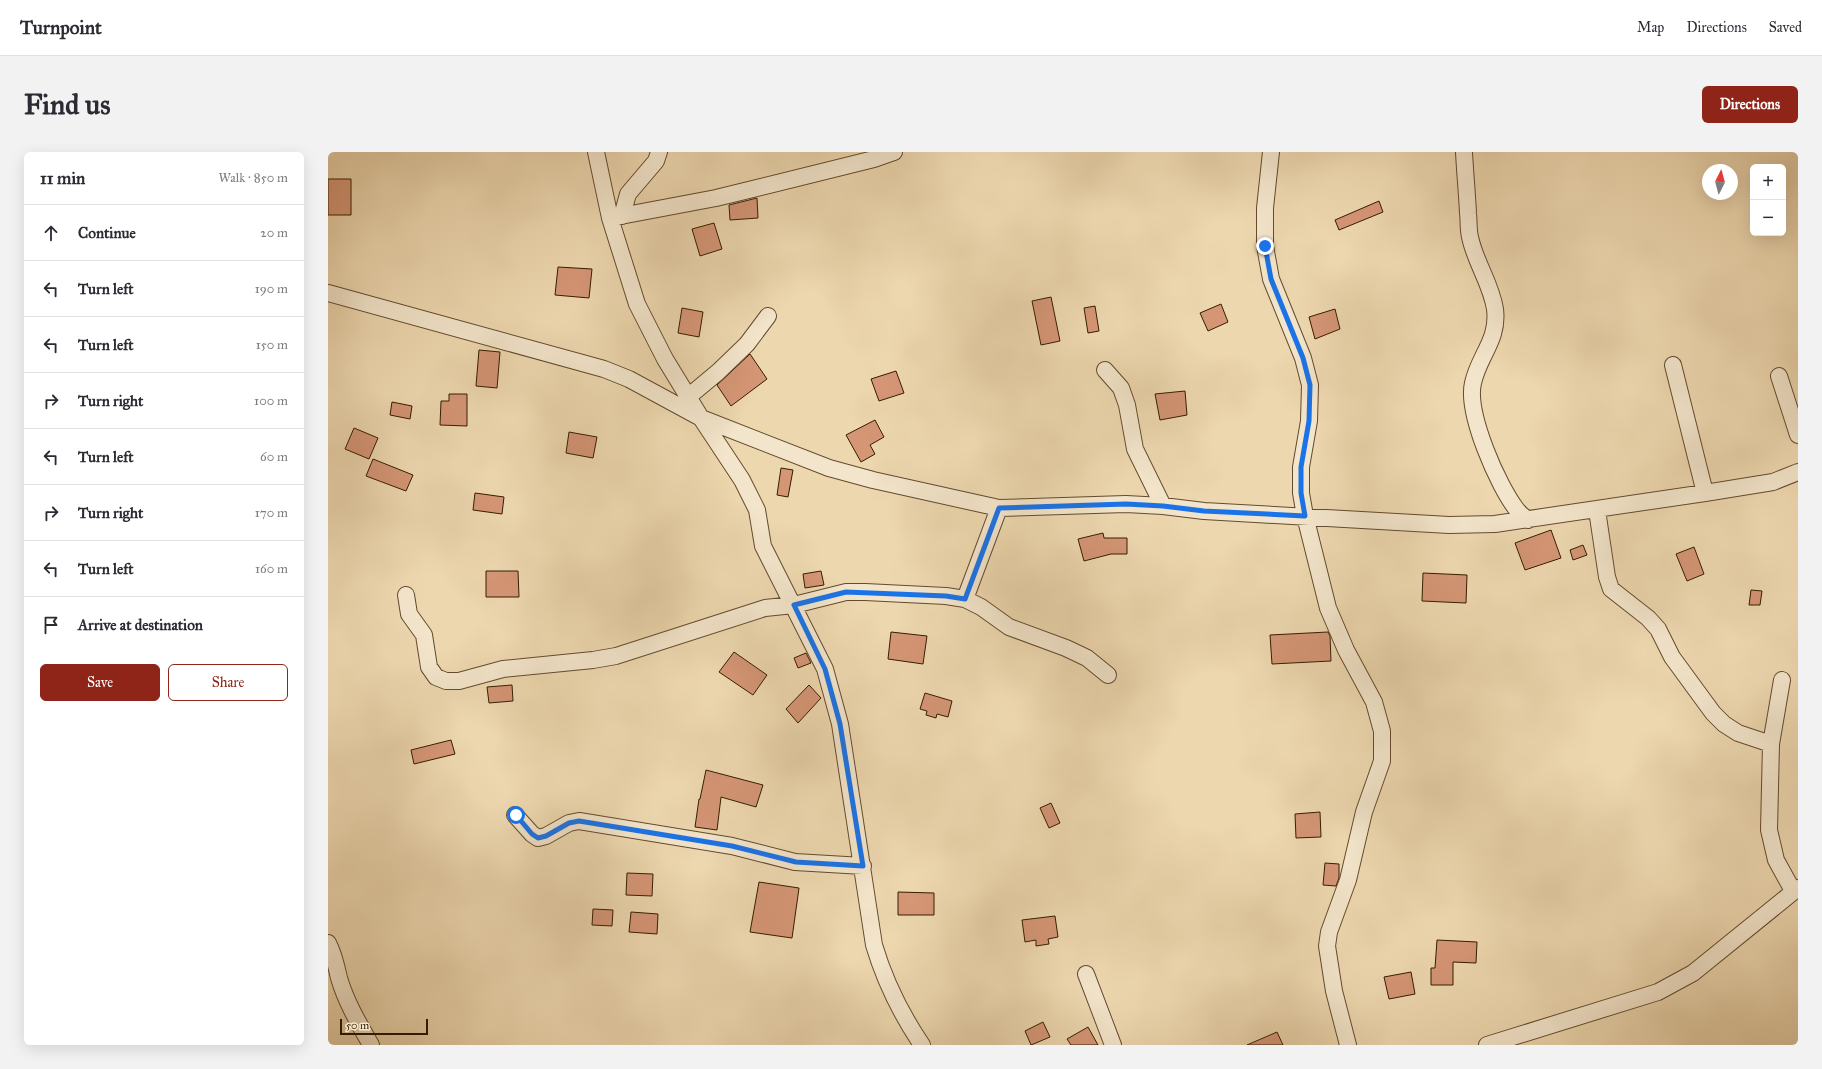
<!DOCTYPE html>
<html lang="en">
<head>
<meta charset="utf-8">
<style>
  body { margin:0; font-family:"IM FELL Great Primer",serif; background:#f2f2f3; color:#2b2b33 }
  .controls { position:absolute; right:12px; top:12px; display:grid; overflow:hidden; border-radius:6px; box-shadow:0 4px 16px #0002 }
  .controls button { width:36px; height:36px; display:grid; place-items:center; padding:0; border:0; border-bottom:1px solid #e1e1e2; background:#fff; color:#2b2b33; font:20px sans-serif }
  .compass { position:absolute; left:1374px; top:12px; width:36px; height:36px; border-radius:50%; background:#fff; box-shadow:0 4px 16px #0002; rotate:6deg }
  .scale { position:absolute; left:12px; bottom:10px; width:88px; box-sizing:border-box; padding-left:4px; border:2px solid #351c00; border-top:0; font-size:11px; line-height:14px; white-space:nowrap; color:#351c00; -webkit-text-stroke:3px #f3e5cb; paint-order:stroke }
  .stop { position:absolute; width:12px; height:12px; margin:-9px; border:3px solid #1a73e8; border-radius:50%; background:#fff }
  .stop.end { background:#1a73e8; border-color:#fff; box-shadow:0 1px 4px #0008 }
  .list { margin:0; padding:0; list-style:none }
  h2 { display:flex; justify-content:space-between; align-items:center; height:52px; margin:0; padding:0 16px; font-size:17px }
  h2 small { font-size:13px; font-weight:400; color:#7c7c81 }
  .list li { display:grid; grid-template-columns:26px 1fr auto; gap:12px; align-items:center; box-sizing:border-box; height:56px; padding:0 16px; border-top:1px solid #e1e1e2 }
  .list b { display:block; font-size:15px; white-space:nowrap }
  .list em { font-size:13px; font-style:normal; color:#7c7c81 }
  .actions { display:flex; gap:8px; padding:12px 16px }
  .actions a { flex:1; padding:9px 0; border:1px solid #8f2418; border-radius:6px; text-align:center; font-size:14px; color:#8f2418 }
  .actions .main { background:#8f2418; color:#fff }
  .icon { flex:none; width:22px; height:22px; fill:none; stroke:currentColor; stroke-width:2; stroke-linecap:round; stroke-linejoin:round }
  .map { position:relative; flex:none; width:1470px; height:893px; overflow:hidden; border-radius:6px }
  header { display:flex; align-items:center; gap:24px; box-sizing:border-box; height:56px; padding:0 20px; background:#fff; border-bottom:1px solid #e1e1e2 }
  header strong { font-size:19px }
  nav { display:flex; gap:22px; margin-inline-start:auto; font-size:14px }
  .intro { display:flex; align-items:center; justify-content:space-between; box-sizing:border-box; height:96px; padding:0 24px }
  h1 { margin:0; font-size:28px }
  .button { padding:10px 18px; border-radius:6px; background:#8f2418; color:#fff; font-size:14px; font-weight:700 }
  main { display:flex; gap:24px; padding:0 24px }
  aside { flex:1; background:#fff; border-radius:6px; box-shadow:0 4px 16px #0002 }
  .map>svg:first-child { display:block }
  .building { fill:#d59676; stroke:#351c00 }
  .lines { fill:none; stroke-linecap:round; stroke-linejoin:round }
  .minor-casing { stroke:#634b2c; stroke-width:18 }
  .minor { stroke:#f3e5cb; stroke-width:16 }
  .route { stroke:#1a73e8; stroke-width:5 }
</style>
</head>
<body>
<header>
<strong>Turnpoint</strong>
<nav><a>Map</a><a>Directions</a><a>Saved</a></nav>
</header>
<div class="intro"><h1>Find us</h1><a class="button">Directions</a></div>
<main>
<aside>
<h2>11 min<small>Walk · 850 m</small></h2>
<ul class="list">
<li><svg class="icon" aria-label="ahead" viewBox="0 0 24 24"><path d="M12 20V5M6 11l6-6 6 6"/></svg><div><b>Continue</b></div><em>20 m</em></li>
<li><svg class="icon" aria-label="left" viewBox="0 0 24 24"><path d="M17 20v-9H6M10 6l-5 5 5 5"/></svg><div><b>Turn left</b></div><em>190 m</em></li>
<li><svg class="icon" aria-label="left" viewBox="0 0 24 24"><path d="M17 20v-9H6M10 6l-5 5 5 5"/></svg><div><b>Turn left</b></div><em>150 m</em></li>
<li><svg class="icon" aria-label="right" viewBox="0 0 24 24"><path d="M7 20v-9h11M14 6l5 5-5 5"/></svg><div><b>Turn right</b></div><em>100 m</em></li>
<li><svg class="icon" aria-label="left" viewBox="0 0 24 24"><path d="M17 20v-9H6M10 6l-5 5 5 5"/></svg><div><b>Turn left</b></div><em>60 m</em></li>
<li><svg class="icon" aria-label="right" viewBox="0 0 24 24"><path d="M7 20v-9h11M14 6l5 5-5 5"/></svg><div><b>Turn right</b></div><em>170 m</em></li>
<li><svg class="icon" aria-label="left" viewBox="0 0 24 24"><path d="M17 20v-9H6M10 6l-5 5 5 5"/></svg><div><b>Turn left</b></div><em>160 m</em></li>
<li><svg class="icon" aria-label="arrive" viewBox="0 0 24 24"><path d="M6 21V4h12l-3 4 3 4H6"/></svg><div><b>Arrive at destination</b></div></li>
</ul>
<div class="actions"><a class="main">Save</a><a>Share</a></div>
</aside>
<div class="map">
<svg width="1470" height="893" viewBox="0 0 1470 893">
  <rect width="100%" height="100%" fill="#edd7af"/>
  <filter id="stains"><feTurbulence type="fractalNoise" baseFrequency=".005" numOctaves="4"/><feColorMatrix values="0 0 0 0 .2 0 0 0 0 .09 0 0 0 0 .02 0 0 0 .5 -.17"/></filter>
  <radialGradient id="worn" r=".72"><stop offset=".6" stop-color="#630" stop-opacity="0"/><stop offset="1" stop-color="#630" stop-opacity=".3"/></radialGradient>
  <path class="building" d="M0,27H23V63H0Z
    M429,46L430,66L402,68L401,53Z
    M1051,49L1055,60L1011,78L1007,68Z
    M386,71L394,97L372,104L364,77Z
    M230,115L264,117L261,146L227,143Z
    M723,145L732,189L713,193L704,149Z
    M893,152L900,170L880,179L872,161Z
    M767,154L771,179L760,181L756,156Z
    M354,156L375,160L371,185L350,181Z
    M1007,157L1012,177L987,187L981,165Z
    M151,198L172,200L169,236L148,234Z
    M422,202L439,227L403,254L389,233Z
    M568,219L576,241L551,249L543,227Z
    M857,239L859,263L832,268L827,242Z
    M121,242H139V274L112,273L113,249H121Z
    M64,250L84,254L82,267L62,263Z
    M547,268L556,285L542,293L547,302L533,310L518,283Z
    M26,276L50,286L41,307L17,297Z
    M241,280L269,285L265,306L238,301Z
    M45,307L85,323L78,339L38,324Z
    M453,316L465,318L460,345L449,343Z
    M147,341L176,345L174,362L145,358Z
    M1223,378L1233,406L1197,418L1187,391Z
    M775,381L776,386H799V402H783L756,409L750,387Z
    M1255,393L1259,403L1245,408L1242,398Z
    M1366,395L1376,422L1359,429L1348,402Z
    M158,419H190L191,445H158Z
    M493,419L496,433L477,436L475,422Z
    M1095,421L1139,423L1138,451L1094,449Z
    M1423,438L1434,439L1432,453H1421Z
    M563,480L599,484L595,512L560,507Z
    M1000,480L1002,484L1003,509L944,512L942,483Z
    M406,500L439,523L425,543L391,520Z
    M478,501L483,511L470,516L466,506Z
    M184,533L185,549L161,551L159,535Z
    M481,533L493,546L470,571L458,557Z
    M597,541L624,549L620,565L609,562L608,566L598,563L599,559L592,557Z
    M123,588L127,602L86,612L83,598Z
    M378,618L435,633L428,655L393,645L389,678L367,675L371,647H372Z
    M723,651L732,671L721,676L712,656Z
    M992,660L993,685L968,686L967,662Z
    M997,711L1011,712V726L1008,734L995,733Z
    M299,721L325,722L324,744L298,743Z
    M431,730L471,736L464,786L422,780Z
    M570,740L606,741V763H570Z
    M265,757L285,758L284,774L264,773Z
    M303,760L330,762L329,782L301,780Z
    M727,764L730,785L720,787L721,792L708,794V788L697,790L694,768Z
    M1109,788L1149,790L1148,811L1125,810V833H1103V816H1107Z
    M1083,820L1087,842L1061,847L1056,825Z
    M715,870L722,885L703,893L697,879Z
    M760,875L770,893H743L739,887Z
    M949,880L955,893H919Z"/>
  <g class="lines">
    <defs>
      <path id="minor" d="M268,0L282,66L309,152L337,207L373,266L414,328L429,358L435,394L497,517L512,572L546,793C557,830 573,862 594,893
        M943,0L937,56V94L943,127L975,206L982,233L981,269L973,315V341L977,364L1000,456L1018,498L1046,550L1054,579V609L1036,660L1020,728L1001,780L999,794L1006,839L1020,893
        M1136,0C1137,20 1139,40 1140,61C1141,69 1140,77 1142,85C1147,110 1163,131 1167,157C1171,188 1151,203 1145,231C1138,261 1170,334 1189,358C1192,362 1196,365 1200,368
        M294,64L300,42L328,9L331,0
        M282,66L388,46L546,7L566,0
        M0,141L276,217L301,227L373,266L501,316L545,328L671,356L798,352L835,354L876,359L1121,373L1167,372L1377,341L1445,330L1470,320
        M1345,213L1377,341
        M777,218L793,236L799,253L807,297L835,354
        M1451,224L1470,283
        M360,245L390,220L419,192L440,164
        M1269,358L1279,425L1283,437L1320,466L1330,477L1344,505L1385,561L1396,572L1410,581L1443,592
        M78,443L81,462L96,483L101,515L108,525L118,529H131L175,517L265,508L288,504L437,456L466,453L518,440H537L618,444L637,447L653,455L681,475L738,496L759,506L780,523
        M637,447L671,356
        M1454,528L1443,592L1441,678L1448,708L1465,739
        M187,663L204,682L210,686L218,684L241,671L251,669L404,694L467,710L535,714
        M0,791C6,802 8,813 11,826C18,850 31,872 43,893
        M758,822L785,893
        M1159,893L1330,840L1365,821L1470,736"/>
    </defs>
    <use href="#minor" class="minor-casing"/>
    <use href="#minor" class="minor"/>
  </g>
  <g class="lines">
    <path class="route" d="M188,663L204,682L210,686L218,684L241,671L251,669L404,694L468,710L535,714L512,572L497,517L466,453L518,440L618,444L637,447L671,356L798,352L835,354L876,359L977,364L973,341V315L981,269L982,233L975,206L943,127L937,94"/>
  </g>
  <rect width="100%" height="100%" filter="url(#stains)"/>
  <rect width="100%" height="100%" fill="url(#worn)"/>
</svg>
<div class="controls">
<button>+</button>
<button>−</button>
</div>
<svg class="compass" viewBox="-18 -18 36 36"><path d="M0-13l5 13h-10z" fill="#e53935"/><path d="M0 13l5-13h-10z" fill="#7c7c81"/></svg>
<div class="scale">50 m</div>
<div class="stop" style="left:188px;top:663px"></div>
<div class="stop end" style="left:937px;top:94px"></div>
</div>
</main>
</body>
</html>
